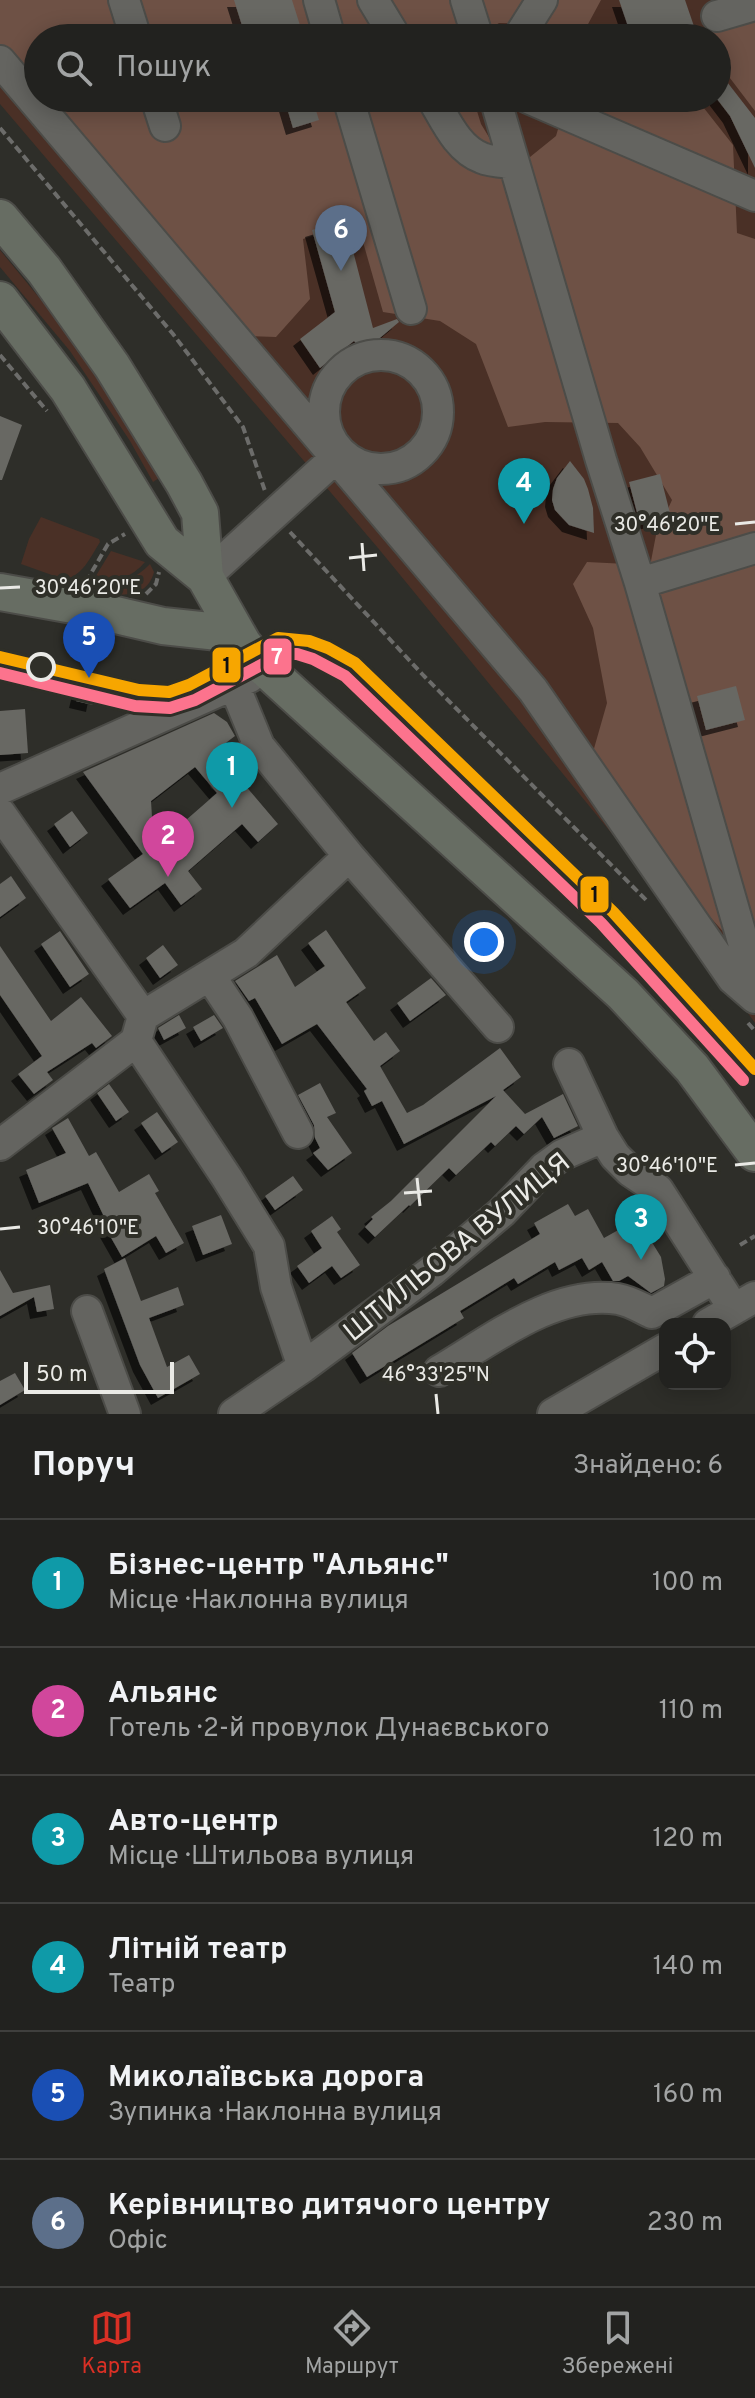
<!DOCTYPE html>
<html lang="uk">
<head>
<meta charset="utf-8">
<style>
  body { margin:0; font-family:Overpass,sans-serif; background:#2e2f2c; color:#f1f3f6 }
  .controls { position:absolute; right:24px; bottom:24px; display:grid; overflow:hidden; border-radius:16px; box-shadow:0 4px 20px #0003 }
  .controls button { width:72px; height:72px; display:grid; place-items:center; padding:0; border:0; border-bottom:2px solid #3f3f3d; background:#22221f; color:#f1f3f6; font:40px sans-serif }
  .scale { position:absolute; left:24px; bottom:20px; width:150px; box-sizing:border-box; padding-left:8px; border:4px solid #eaeae6; border-top:0; font-size:22px; line-height:28px; white-space:nowrap; color:#eaeae6; -webkit-text-stroke:6px #2f2f28; paint-order:stroke }
  .you { position:absolute; left:484px; top:942px; width:28px; height:28px; margin:-20px; border:6px solid #fff; border-radius:50%; background:#1a73e8; box-shadow:0 0 0 12px #1a73e833 }
  .badge { display:grid; place-items:center; width:52px; height:52px; border-radius:50%; background:#d93025; color:#fff; font-size:26px; font-weight:700 }
  .pin { position:absolute; translate:-50% -66px; filter:drop-shadow(0 2px 4px #0008) }
  .pin::after { content:''; position:absolute; top:42px; width:28px; height:24px; background:inherit; clip-path:polygon(0 0,100% 0,50% 100%) }
  .list { margin:0; padding:0; list-style:none }
  h2 { display:flex; justify-content:space-between; align-items:center; height:104px; margin:0; padding:0 32px; font-size:34px }
  h2 small { font-size:26px; font-weight:400; color:#a2a4a4 }
  .list li { display:grid; grid-template-columns:52px 1fr auto; gap:24px; align-items:center; box-sizing:border-box; height:128px; padding:0 32px; border-top:2px solid #3f3f3d }
  .list b { display:block; font-size:30px; white-space:nowrap }
  .list p { margin:0; font-size:26px; white-space:nowrap; color:#a2a4a4 }
  .list em { font-size:26px; font-style:normal; color:#a2a4a4 }
  .icon { flex:none; width:44px; height:44px; fill:none; stroke:currentColor; stroke-width:2; stroke-linecap:round; stroke-linejoin:round }
  .map { position:relative; flex:none; width:755px; height:1414px; overflow:hidden }
  .search { position:absolute; background:#22221f; box-shadow:0 4px 20px #0003; left:24px; right:24px; top:24px; height:88px; display:flex; align-items:center; gap:20px; box-sizing:border-box; padding:0 28px; border-radius:44px; color:#a2a4a4; font-size:30px }
  .sheet { height:872px; background:#22221f }
  nav { display:flex; justify-content:space-around; align-items:center; box-sizing:border-box; height:112px; border-top:2px solid #3f3f3d; background:#22221f; font-size:22px; color:#a2a4a4 }
  nav a { display:grid; justify-items:center; gap:4px }
  nav .on { color:#d93025 }
  .map>svg:first-child { display:block }
  .green { fill:#4a3026; fill-rule:evenodd }
  .forest { fill:#6e5145 }
  .building { fill:#686763; fill-rule:evenodd; filter:url(#shadow) }
  .lines { fill:none; stroke-linecap:round; stroke-linejoin:round }
  .minor-casing { stroke:#4c4c48; stroke-width:34 }
  .major-casing { stroke:#4c4c48; stroke-width:40 }
  .path { stroke:#6c6c6a; stroke-width:4; stroke-dasharray:8 4; stroke-linecap:butt }
  .minor { stroke:#646460; stroke-width:30 }
  .major { stroke:#676d63; stroke-width:36 }
  .tram-1-casing { stroke:#2f2f28; stroke-width:18 }
  .tram-2-casing { stroke:#2f2f28; stroke-width:18 }
  .tram-1 { stroke:#f7a600; stroke-width:12 }
  .tram-2 { stroke:#fc738d; stroke-width:12 }
  .ticks { fill:none; stroke:#eaeae6; stroke-width:3 }
  .stop-dot { fill:#2f2f28; stroke:#eaeae6; stroke-width:4 }
  .labels { text-anchor:middle; stroke-width:8; stroke-linejoin:round; paint-order:stroke }
  .street-label { font-size:28px; fill:#eaeae6; stroke:#2f2f28 }
  .ticks-label { font-size:20px; text-anchor:middle; fill:#eaeae6; stroke:#2f2f28; stroke-width:8; stroke-linejoin:round; paint-order:stroke }
  .line-badge { stroke:#2f2f28; stroke-width:3 }
  .badge-label { font-size:22px; text-anchor:middle; font-weight:bold; fill:#fff }
  .pale-badge-label { font-size:22px; text-anchor:middle; font-weight:bold; fill:#111 }
</style>
</head>
<body>
<div class="map">
<svg width="755" height="1414" viewBox="0 0 755 1414">
  <defs>
    <filter id="shadow"><feDropShadow dx="-7" dy="7" stdDeviation="0" flood-color="#0009"/></filter>
  </defs>
  <rect width="100%" height="100%" fill="#2e2e29"/>
  <path class="green" d="M0,0H755V1023L676,912L378,548L0,104ZM38,38H717V98H38Z
    M0,250L78,345L138,437L159,478L153,482L130,441L70,351L0,267Z
    M41,517L99,539L100,542C91,556 82,578 63,579L21,564L29,539Z
    M111,551L145,562C132,578 110,585 91,584Z
    M150,564L154,572C147,600 116,597 94,589C115,585 134,581 150,564Z"/>
  <path class="forest" d="M0,0H601L587,26L554,38L531,24L499,23L474,38H38V97L0,52Z
    M755,16V111L717,61V38H705L703,28L723,31Z
    M39,98H473L481,124L498,152L530,157L556,136L567,98H696L733,145L737,233L755,239V967L701,907L591,759L607,703L593,628L573,584L587,562L627,564L651,561L656,535L672,500L640,447L618,423L545,422L508,427L476,344L440,321L383,312L357,221L303,239L310,299L276,337L247,336Z"/>
  <path class="building" d="M234,0H292L304,38H246Z
    M619,0H685L698,38H632Z
    M717,69L755,118V168L730,116L717,99Z
    M284,98H312L319,120L293,128Z
    M345,220L373,328L397,319L399,322L363,352L354,341L320,368L300,339L335,312L312,230Z
    M0,416L22,425L2,480H0Z
    M570,461L584,479L588,489L593,508L594,533L569,525L555,510L552,500L553,489L557,478Z
    M660,474L671,517L640,524L629,482Z
    M81,681L97,685L93,705L76,701Z
    M736,686L745,720L706,730L697,696Z
    M25,709L28,753L0,755V711Z
    M214,713L227,722L235,736L215,751L220,756L215,765V774L218,781L227,787H236L244,784L278,824L258,842L242,824L188,871L202,889L181,905L165,883L130,908L108,879L143,854L83,772ZM195,767L217,793L154,848L151,801Z
    M72,811L88,833L70,847L54,824Z
    M11,876L26,898L0,917V884Z
    M326,930L366,988L346,1002L374,1041L386,1032L400,1051L380,1066L407,1113L423,1105L500,1048L521,1077L503,1090L525,1114L563,1094L578,1126L554,1138L542,1117L524,1134L516,1126L495,1146L491,1142L456,1175L449,1168L410,1206L409,1205L375,1237L365,1227L373,1219L371,1217L391,1201L496,1096L404,1144L382,1101L372,1106L364,1091L367,1089L317,1024L282,1044L255,998L249,1001L235,981L277,955L295,987L325,966L308,943Z
    M60,931L89,974L70,987L41,944Z
    M163,945L178,965L160,978L146,958Z
    M0,946L51,1021L81,997L112,1036L96,1048L92,1043L47,1072L53,1080L34,1094L18,1074L42,1056L0,995Z
    M431,978L446,995L410,1021L397,1003Z
    M179,1015L186,1028L164,1040L158,1028Z
    M214,1015L223,1028L201,1041L193,1027Z
    M320,1083L336,1113L327,1117L352,1153L328,1170L313,1153L320,1148L315,1138L314,1125L298,1095Z
    M109,1084L129,1112L116,1121L97,1093Z
    M157,1112L178,1142L162,1153L141,1123Z
    M68,1118L89,1156L96,1152L119,1192L149,1174L159,1191L155,1193L184,1243L166,1253L156,1236L122,1257L105,1227L108,1225L88,1183L39,1203L26,1170L66,1153L52,1128Z
    M293,1176L303,1190L275,1210L265,1196Z
    M568,1204L575,1216L588,1209L604,1238L629,1224L639,1229L653,1244L661,1257L665,1279L664,1286L651,1293L628,1276L619,1281H613L602,1262L589,1270L582,1258L559,1270L555,1262L518,1284L514,1278L460,1311L464,1318L367,1377L352,1353L388,1326L540,1234L534,1223Z
    M221,1215L232,1244L203,1255L192,1226Z
    M332,1216L341,1229L337,1232L360,1265L341,1278L332,1266L309,1283L297,1266L322,1248L311,1231Z
    M125,1258L141,1301L178,1287L184,1305L149,1318L167,1367L189,1355L200,1374L158,1398L140,1365L104,1269Z
    M0,1270L13,1293L50,1285L54,1309L37,1312L34,1297L0,1316Z
    M15,1373L25,1390L0,1405V1381Z"/>
  <g class="lines">
    <defs>
      <path id="minor" d="M124,0L136,38
        M319,0L330,38
        M373,0L396,38
        M466,0L478,38
        M717,16L755,5
        M518,38L542,0
        M0,61L533,690L733,979L755,998
        M156,98L165,126
        M348,98L411,309
        M432,98C445,119 457,149 482,158C491,162 504,162 514,163
        M495,98L601,460L640,583L746,952L755,970
        M528,98L755,196
        M324 412a57 57 0 1 1 114 0a57 57 0 1 1-114 0Z
        M205,577L341,453
        M640,583L755,548
        M234,685L259,746L349,856L498,1027
        M232,770L259,746
        M0,789L250,677
        M0,813L143,1016
        M210,976L238,1018L298,1133
        M136,1041L227,1178L269,1246L276,1287L303,1367
        M569,1064L603,1137L615,1156L630,1171L658,1190L734,1309
        M0,1145L136,1041L143,1016L246,953L349,856
        M87,1311L125,1414
        M708,1324L755,1297
        M439,1371C490,1341 555,1289 618,1299C630,1301 641,1308 652,1313L715,1278
        M234,1414L303,1367L432,1271L502,1212L544,1168L562,1155L603,1137
        M553,1414L665,1349"/>
      <path id="major" d="M0,218L44,270L112,366L184,483L200,513L205,577
        M0,300L68,389L162,542L205,577L243,644L257,661L623,994L692,1068L755,1153
        M0,592L73,605L163,626L237,634"/>
    </defs>
    <use href="#minor" class="minor-casing"/>
    <use href="#major" class="major-casing"/>
    <path class="path" d="M0,128L173,334L243,427L265,491
      M0,355L47,411
      M290,532L424,676L648,902
      M86,582L108,544L125,534
      M146,594L156,584L159,572
      M58,674L59,673
      M121,689V691
      M748,1023L755,1031
      M740,1245L755,1236"/>
    <use href="#minor" class="minor"/>
    <use href="#major" class="major"/>
    <defs>
      <path id="tram-1" d="M0,657L139,690L169,692L189,685L278,638L309,641L328,648L355,663L613,912L755,1069"/>
      <path id="tram-2" d="M0,673L135,706L170,708L195,700L282,654H297L313,659L345,676L601,923L743,1080"/>
    </defs>
    <use href="#tram-1" class="tram-1-casing"/>
    <use href="#tram-2" class="tram-2-casing"/>
    <use href="#tram-1" class="tram-1"/>
    <use href="#tram-2" class="tram-2"/>
  </g>
  <path class="ticks" d="M735,524L755,522M362,543L364,571M349,558L377,555M0,588L20,587M735,1165L755,1163M417,1178L420,1206M404,1193L432,1191M0,1229L20,1227M436,1394L438,1414"/>
  <circle class="stop-dot" cx="41" cy="667" r="13"/>
  <g class="labels">
    <g class="street-label">
      <text transform="translate(456 1246) rotate(-39)" y="10">ШТИЛЬОВА ВУЛИЦЯ</text>
    </g>
  </g>
  <g class="ticks-label">
    <text x="667" y="531">30°46'20"E</text>
    <text x="88" y="594">30°46'20"E</text>
    <text x="667" y="1172">30°46'10"E</text>
    <text x="88" y="1234">30°46'10"E</text>
    <text x="436" y="1381">46°33'25"N</text>
  </g>
  <g class="line-badge">
    <rect x="262" y="637" width="31" height="39" rx="8" fill="#fc738d"/>
    <rect x="211" y="646" width="31" height="38" rx="8" fill="#f7a600"/>
    <rect x="579" y="875" width="31" height="39" rx="8" fill="#f7a600"/>
  </g>
  <g class="badge-label">
    <text x="277" y="664">7</text>
  </g>
  <g class="pale-badge-label">
    <text x="227" y="673">1</text>
    <text x="595" y="902">1</text>
  </g>
</svg>
<div class="controls">
<button><svg class="icon" aria-label="locate" viewBox="0 0 24 24"><circle cx="12" cy="12" r="6"/><path d="M12 2v4M12 18v4M2 12h4M18 12h4"/></svg></button>
</div>
<div class="scale">50 m</div>
<div class="you"></div>
<div class="pin badge" style="left:232px;top:808px;background:#0f9aa8">1</div>
<div class="pin badge" style="left:168px;top:877px;background:#d1479c">2</div>
<div class="pin badge" style="left:641px;top:1260px;background:#0f9aa8">3</div>
<div class="pin badge" style="left:524px;top:524px;background:#0f9aa8">4</div>
<div class="pin badge" style="left:89px;top:678px;background:#1a4fb4">5</div>
<div class="pin badge" style="left:341px;top:271px;background:#5c6f8a">6</div>
<div class="search"><svg class="icon" aria-label="search" viewBox="0 0 24 24"><circle cx="10" cy="10" r="6"/><path d="M15 15l6 6"/></svg>Пошук</div>
</div>
<section class="sheet">
<h2>Поруч<small>Знайдено: 6</small></h2>
<ul class="list">
<li><span class="badge" style="background:#0f9aa8">1</span><div><b>Бізнес-центр &quot;Альянс&quot;</b><p>Місце · Наклонна вулиця</p></div><em>100 m</em></li>
<li><span class="badge" style="background:#d1479c">2</span><div><b>Альянс</b><p>Готель · 2-й провулок Дунаєвського</p></div><em>110 m</em></li>
<li><span class="badge" style="background:#0f9aa8">3</span><div><b>Авто-центр</b><p>Місце · Штильова вулиця</p></div><em>120 m</em></li>
<li><span class="badge" style="background:#0f9aa8">4</span><div><b>Літній театр</b><p>Театр</p></div><em>140 m</em></li>
<li><span class="badge" style="background:#1a4fb4">5</span><div><b>Миколаївська дорога</b><p>Зупинка · Наклонна вулиця</p></div><em>160 m</em></li>
<li><span class="badge" style="background:#5c6f8a">6</span><div><b>Керівництво дитячого центру</b><p>Офіс</p></div><em>230 m</em></li>
</ul>
</section>
<nav>
<a class="on"><svg class="icon" aria-label="map" viewBox="0 0 24 24"><path d="M3 6l6-2 6 2 6-2v14l-6 2-6-2-6 2zM9 4v14M15 6v14"/></svg>Карта</a>
<a><svg class="icon" aria-label="directions" viewBox="0 0 24 24"><path d="M12 3l9 9-9 9-9-9zM9 14v-3h6M13 9l2 2-2 2"/></svg>Маршрут</a>
<a><svg class="icon" aria-label="saved" viewBox="0 0 24 24"><path d="M7 4h10v16l-5-4-5 4z"/></svg>Збережені</a>
</nav>
</body>
</html>
